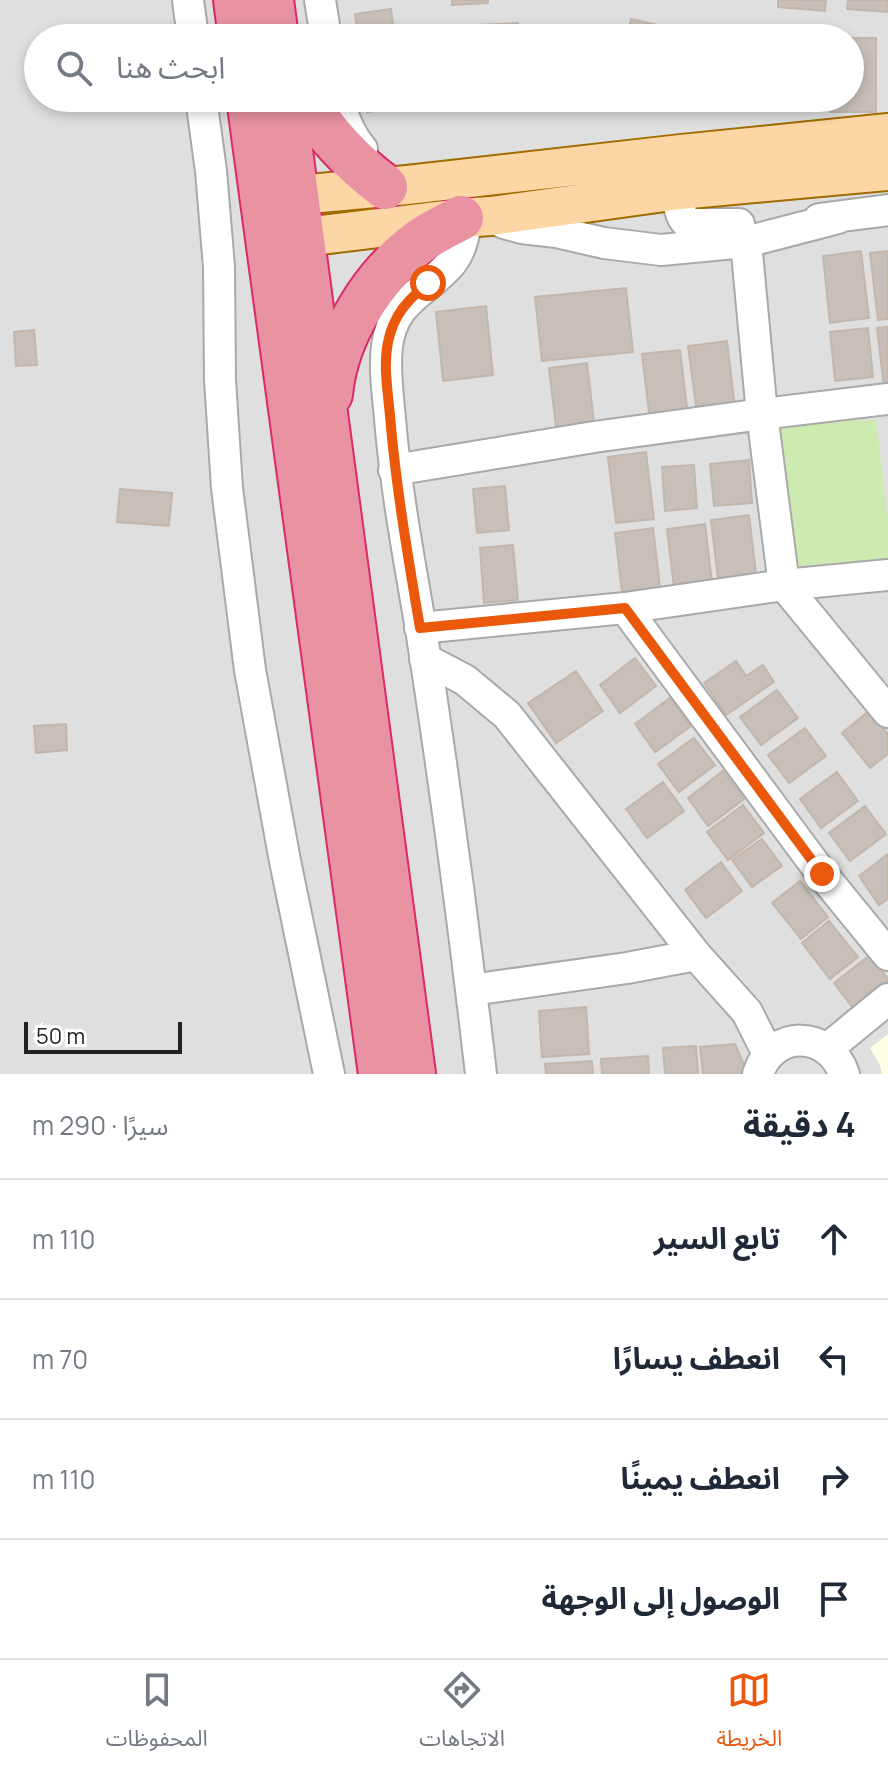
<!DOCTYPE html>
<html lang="ar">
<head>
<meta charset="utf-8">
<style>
  body { margin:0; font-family:Manrope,"Noto Sans Arabic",sans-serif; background:#f2f2f3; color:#1f2937; direction:rtl }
  .scale { position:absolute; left:24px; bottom:20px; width:158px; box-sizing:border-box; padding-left:8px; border:4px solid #222; border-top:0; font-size:22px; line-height:28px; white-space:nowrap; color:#222; -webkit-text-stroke:6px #fff; paint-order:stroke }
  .stop { position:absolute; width:24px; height:24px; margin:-18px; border:6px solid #ea580c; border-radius:50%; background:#fff }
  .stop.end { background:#ea580c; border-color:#fff; box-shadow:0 2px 8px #0008 }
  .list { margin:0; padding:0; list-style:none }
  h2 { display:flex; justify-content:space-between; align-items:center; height:104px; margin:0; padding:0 32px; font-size:34px }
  h2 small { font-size:26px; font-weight:400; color:#747a83 }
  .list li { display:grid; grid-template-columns:52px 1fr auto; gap:24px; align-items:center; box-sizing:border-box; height:120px; padding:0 32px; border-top:2px solid #e0e1e3 }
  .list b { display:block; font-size:30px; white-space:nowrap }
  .list em { font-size:26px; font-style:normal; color:#747a83 }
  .icon { flex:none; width:44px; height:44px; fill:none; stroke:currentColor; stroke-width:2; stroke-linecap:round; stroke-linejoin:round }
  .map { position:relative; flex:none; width:888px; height:1074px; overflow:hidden; direction:ltr }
  .search { position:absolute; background:#fff; box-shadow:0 4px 12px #0003; left:24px; right:24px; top:24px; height:88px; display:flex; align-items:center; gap:20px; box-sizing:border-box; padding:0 28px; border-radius:44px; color:#747a83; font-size:30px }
  .sheet { height:584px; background:#fff }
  nav { display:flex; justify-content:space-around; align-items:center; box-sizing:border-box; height:112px; border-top:2px solid #e0e1e3; background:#fff; font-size:22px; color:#747a83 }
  nav a { display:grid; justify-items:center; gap:4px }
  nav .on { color:#ea580c }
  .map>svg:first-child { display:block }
  .residential { fill:#e0dfdf; fill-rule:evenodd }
  .education { fill:#ffffe5 }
  .grass { fill:#cdebb0 }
  .building { fill:#c7bfb8; stroke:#c4b6ab; stroke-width:2 }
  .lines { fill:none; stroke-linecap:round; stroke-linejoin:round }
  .minor-casing { stroke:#a9a9a9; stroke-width:34 }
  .major-casing { stroke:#a06b00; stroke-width:42 }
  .highway-casing { stroke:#dc2a67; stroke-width:48 }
  .minor { stroke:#fff; stroke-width:30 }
  .major { stroke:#fcd6a4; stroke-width:38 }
  .highway { stroke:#e892a2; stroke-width:44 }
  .route { stroke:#ea580c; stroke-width:10 }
</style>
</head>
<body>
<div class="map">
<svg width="888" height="1074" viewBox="0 0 888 1074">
  <rect width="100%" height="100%" fill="#f2efe9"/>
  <path class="residential" d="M0,0H888V1074H0ZM38,38H850V98H38Z"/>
  <path class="education" d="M888,1034V1074H882L880,1065L870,1048Z"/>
  <path class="grass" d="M843,418L863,421L876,419L888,521V567L794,575L778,434L784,427Z"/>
  <path class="building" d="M452,0H488V3L452,5Z
    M778,0H826L825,11L778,7Z
    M848,0H888V12L847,9Z
    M391,9L395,38H358L355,14Z
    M631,19L716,38H627Z
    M518,23V38H457L456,26Z
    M775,29L816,30V38H775Z
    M850,38H876V112H830V98H850Z
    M365,98H402L404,108L367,112Z
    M773,98H815L814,108L773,107Z
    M861,251L869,318L830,323L823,256Z
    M888,251V319L878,320L870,253Z
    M626,288L633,352L542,361L535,297Z
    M486,306L493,375L443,381L436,312Z
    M888,327V395H885L877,328Z
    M868,328L873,377L835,381L830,332Z
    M34,330L37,365L16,366L14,332Z
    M727,341L735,408L697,413L688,346Z
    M680,350L688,416L650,421L642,354Z
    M587,363L595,430L557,435L549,368Z
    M646,452L654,519L616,523L608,457Z
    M749,460L752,503L714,506L710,464Z
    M694,465L697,508L665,511L662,467Z
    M505,486L509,530L477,533L473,489Z
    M120,489L172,493L169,526L117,522Z
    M749,515L757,582L719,587L711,520Z
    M705,524L713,591L675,596L667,529Z
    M653,528L661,595L623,600L615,533Z
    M513,545L518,600L484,603L480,548Z
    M635,658L656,686L620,713L600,685Z
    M736,661L746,676L763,665L774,682L726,715L704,683Z
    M576,671L603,711L556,743L528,703Z
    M777,690L798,718L761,745L740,717Z
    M670,698L691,726L655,752L635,724Z
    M869,711L888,734V754L870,768L842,733Z
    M66,724L67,750L36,753L34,726Z
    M805,728L826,756L789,783L768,755Z
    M694,738L715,765L679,792L658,764Z
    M723,771L744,799L708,826L688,798Z
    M837,772L858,801L821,828L800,799Z
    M663,782L684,811L647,838L626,809Z
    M743,805L764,833L728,860L707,832Z
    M865,806L886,834L850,861L829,833Z
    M762,839L782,866L752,887L732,860Z
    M888,854V899L879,905L859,876Z
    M721,862L742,891L706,918L685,890Z
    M800,881L828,917L801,939L772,903Z
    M829,921L858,957L830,979L802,943Z
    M870,955L888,979V986L855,1011L834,983Z
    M586,1007L589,1054L542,1057L539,1011Z
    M735,1044L748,1074H703L700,1047Z
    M696,1046L698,1074H665L663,1048Z
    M648,1056L649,1074H602L601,1059Z
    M592,1061L593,1074H546L545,1064Z"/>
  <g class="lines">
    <defs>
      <path id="minor" d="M188,0L193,38
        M320,0L326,38
        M201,98L211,171L219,267L220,380L227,488L250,670L285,861L329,1074
        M338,98C343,117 349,134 362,149
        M679,190C679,204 678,214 688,224H739
        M468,217C464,233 462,249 452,262C426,293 393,299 387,346C384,370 388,395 390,419C396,490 409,559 421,629C444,777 464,926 481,1074
        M495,219L504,223L522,228L556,232L604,243L661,250L746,242L838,218
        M819,219L888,210
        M746,242L762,414L784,585L888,712
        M394,470L594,437L762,414L888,399
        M625,608L822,874L888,955
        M420,628L625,608L784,585L888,575
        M425,659L465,680L507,715L696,955L747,1012L768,1054
        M471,990L627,968L696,955
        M827,1049L888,999
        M758,1074C772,1029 829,1030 844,1074"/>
      <path id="major" d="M266,198L407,185L681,154L888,133
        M271,241L461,218L491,216L679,190L888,171"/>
      <path id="highway" d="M236,0L241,38
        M271,0L276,38
        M249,98L381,1074
        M283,98L413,1074
        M304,98C325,134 352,162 385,187
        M330,394C336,334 374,274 423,239C435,231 448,225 461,218"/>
    </defs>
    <use href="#minor" class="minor-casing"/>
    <use href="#major" class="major-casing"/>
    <use href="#highway" class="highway-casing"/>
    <use href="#minor" class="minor"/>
    <use href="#major" class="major"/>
    <use href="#highway" class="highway"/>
  </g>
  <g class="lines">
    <path class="route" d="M428,283C407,301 394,314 388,342C383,366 388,392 390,416C396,487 408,557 420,628L625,608L822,874"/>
  </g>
</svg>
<div class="scale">50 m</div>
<div class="stop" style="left:428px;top:283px"></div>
<div class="stop end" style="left:822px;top:874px"></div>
<div class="search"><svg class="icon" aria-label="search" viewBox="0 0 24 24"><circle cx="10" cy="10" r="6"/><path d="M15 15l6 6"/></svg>ابحث هنا</div>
</div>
<section class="sheet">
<h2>4 دقيقة<small>سيرًا · 290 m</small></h2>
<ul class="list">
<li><svg class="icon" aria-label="ahead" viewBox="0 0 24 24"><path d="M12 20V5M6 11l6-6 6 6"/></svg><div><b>تابع السير</b></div><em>110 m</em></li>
<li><svg class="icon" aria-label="left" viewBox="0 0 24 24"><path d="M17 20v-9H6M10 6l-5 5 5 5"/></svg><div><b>انعطف يسارًا</b></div><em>70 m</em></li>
<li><svg class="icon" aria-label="right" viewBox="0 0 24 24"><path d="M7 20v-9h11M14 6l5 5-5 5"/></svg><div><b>انعطف يمينًا</b></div><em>110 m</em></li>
<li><svg class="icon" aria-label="arrive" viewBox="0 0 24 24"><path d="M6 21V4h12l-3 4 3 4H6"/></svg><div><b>الوصول إلى الوجهة</b></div></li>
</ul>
</section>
<nav>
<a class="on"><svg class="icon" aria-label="map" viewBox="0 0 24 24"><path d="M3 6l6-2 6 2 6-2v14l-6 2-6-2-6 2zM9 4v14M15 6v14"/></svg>الخريطة</a>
<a><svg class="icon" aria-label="directions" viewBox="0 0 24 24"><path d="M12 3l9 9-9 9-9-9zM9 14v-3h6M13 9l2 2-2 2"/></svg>الاتجاهات</a>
<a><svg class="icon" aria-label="saved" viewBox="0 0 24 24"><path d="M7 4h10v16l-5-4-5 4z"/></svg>المحفوظات</a>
</nav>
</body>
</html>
